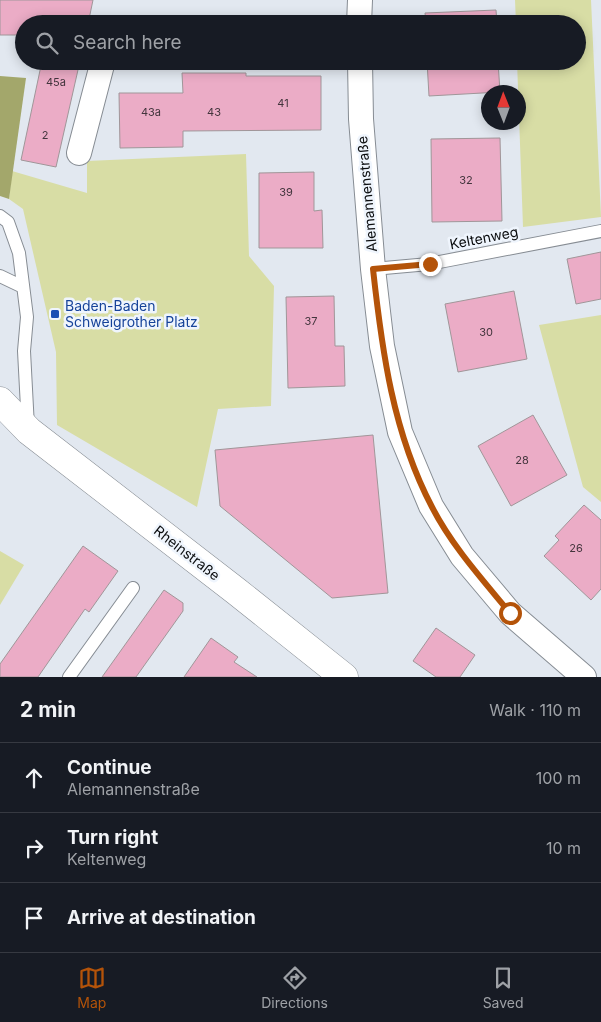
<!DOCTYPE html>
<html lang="en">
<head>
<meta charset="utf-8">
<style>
  body { margin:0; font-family:Inter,sans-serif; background:#20242c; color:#f1f3f6 }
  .compass { position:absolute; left:481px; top:85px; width:45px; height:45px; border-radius:50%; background:#171b24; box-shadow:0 2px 12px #0003; rotate:359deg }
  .stop { position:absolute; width:15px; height:15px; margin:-11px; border:4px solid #b45309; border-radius:50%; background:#fff }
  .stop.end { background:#b45309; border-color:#fff; box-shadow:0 1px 5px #0008 }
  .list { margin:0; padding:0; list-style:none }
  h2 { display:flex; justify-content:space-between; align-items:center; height:65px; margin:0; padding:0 20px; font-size:21px }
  h2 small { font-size:16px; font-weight:400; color:#9ea1a6 }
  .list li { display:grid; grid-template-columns:32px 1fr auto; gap:15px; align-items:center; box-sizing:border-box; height:70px; padding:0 20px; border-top:1px solid #363941 }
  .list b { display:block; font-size:19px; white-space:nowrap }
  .list p { margin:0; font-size:16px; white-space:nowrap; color:#9ea1a6 }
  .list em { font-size:16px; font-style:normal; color:#9ea1a6 }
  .icon { flex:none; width:28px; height:28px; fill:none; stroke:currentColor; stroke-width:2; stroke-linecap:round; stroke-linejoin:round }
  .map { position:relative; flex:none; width:601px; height:677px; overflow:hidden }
  .search { position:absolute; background:#171b24; box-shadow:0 2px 12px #0003; left:15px; right:15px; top:15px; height:55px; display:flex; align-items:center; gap:12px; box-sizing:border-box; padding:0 18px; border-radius:28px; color:#9ea1a6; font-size:19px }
  .sheet { height:275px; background:#171b24 }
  nav { display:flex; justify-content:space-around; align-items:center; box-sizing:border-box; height:70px; border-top:1px solid #363941; background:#171b24; font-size:14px; color:#9ea1a6 }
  nav a { display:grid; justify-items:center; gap:2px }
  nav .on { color:#b45309 }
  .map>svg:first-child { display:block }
  .green { fill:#d8dda5 }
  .forest { fill:#a3a76b }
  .building { fill:#ebacc6; stroke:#a09699 }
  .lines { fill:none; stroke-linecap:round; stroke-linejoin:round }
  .service-casing { stroke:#868c93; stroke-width:14 }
  .minor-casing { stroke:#868c93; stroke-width:26 }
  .tertiary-casing { stroke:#868c93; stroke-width:29 }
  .service { stroke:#fff; stroke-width:12 }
  .minor { stroke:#fff; stroke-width:24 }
  .tertiary { stroke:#fff; stroke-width:28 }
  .route { stroke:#b45309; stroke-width:6 }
  .transit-dot { fill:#1a4fb4; stroke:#eff5fd; stroke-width:2 }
  .labels { text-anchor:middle; stroke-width:5; stroke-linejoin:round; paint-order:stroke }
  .number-label { font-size:11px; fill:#43353d }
  .street-label { font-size:14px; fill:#0b0d0f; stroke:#eff5fd }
  .transit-label { font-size:14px; fill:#164399; stroke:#eff5fd; text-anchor:start }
</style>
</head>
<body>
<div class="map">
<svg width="601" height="677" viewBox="0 0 601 677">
  <rect width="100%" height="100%" fill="#e2e8f0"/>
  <path class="green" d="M515,0H591L601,217L523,227L517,61H577V24H516Z
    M246,154L249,256L274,286L271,406L218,409L197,507L57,425L56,352L23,209L9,199L12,171L87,193V161Z
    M601,315V502L583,487L539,325Z
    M0,551L24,565L0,605Z"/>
  <path class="forest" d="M0,76L26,78L9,199L0,196Z"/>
  <path class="building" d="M0,0H93L88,24H24V35H0Z
    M496,10L497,24H426L425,13Z
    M42,61H80L56,167L21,160Z
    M427,61H498L500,92L429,96Z
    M182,73H246V76H321V130L183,131V147L120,148L119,93H183Z
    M500,138L502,221L432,222L431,139Z
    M314,172V211L322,210L323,248H259V173Z
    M601,252V299L576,304L567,259Z
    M514,291L527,359L458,372L445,304Z
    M334,296L335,346H344L345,386L288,388L286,297Z
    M533,415L567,475L511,506L478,446Z
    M373,435L388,593L332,598L220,506L215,450Z
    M584,505L601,520V589L591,600L544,556L559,540L555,536Z
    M83,546L118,571L89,612L85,609L38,677H0V664Z
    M164,590L183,603V611L136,677H102Z
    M436,628L475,655L460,677H436L413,661Z
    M211,638L238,657L234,662L257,677H184Z"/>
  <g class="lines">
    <defs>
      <path id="service" d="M0,216L8,222L19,253L27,317L24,351L28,427
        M373,269L429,264L601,231
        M0,276L23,287
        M69,677L133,588"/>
      <path id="minor" d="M359,24L360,0
        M360,61L361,119L373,269L382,346L400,432L431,506L462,556L510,613L584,677
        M79,153L103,61"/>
      <path id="tertiary" d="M0,401L29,431L236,591L344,677"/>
    </defs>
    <use href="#service" class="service-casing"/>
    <use href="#minor" class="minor-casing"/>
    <use href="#tertiary" class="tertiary-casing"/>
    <use href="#service" class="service"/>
    <use href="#minor" class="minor"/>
    <use href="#tertiary" class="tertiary"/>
  </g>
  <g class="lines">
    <path class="route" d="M430,264L373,269C382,351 393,433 432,507C452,546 482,579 510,613"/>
  </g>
  <rect class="transit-dot" x="50" y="309" width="10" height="10" rx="2.5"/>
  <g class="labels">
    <g class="number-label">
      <text x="56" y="86">45a</text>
      <text x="283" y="107">41</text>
      <text x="151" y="116">43a</text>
      <text x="214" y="116">43</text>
      <text x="45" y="139">2</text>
      <text x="466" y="184">32</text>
      <text x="286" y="196">39</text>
      <text x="311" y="325">37</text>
      <text x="486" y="336">30</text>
      <text x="522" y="464">28</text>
      <text x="576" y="552">26</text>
    </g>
    <g class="street-label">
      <text transform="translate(367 194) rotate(-95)" y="5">Alemannenstraße</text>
      <text transform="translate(484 238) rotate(-11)" y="5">Keltenweg</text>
      <text transform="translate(187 553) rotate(38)" y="5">Rheinstraße</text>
    </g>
    <g class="transit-label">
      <text x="65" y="311">Baden-Baden<tspan x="65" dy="16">Schweigrother Platz</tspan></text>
    </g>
  </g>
</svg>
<svg class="compass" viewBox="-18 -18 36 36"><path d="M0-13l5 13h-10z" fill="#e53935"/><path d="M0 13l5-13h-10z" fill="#9ea1a6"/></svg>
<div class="stop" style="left:510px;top:613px"></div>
<div class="stop end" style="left:430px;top:264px"></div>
<div class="search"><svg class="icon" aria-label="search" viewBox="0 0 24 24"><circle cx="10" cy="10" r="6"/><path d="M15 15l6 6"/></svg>Search here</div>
</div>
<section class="sheet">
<h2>2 min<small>Walk · 110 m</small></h2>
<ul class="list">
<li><svg class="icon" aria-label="ahead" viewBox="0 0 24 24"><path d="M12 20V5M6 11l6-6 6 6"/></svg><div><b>Continue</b><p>Alemannenstraße</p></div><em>100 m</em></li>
<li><svg class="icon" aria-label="right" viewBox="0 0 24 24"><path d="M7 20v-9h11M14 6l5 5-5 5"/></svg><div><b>Turn right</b><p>Keltenweg</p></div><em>10 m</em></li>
<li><svg class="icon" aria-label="arrive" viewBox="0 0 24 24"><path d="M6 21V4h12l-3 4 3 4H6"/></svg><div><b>Arrive at destination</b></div></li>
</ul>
</section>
<nav>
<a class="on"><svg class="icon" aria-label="map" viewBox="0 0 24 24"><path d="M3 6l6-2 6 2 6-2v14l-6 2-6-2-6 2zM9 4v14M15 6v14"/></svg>Map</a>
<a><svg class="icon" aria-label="directions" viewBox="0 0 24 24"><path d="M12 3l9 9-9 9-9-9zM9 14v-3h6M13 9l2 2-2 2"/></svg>Directions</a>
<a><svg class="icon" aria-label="saved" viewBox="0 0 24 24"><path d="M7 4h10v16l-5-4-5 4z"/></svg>Saved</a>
</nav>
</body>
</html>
